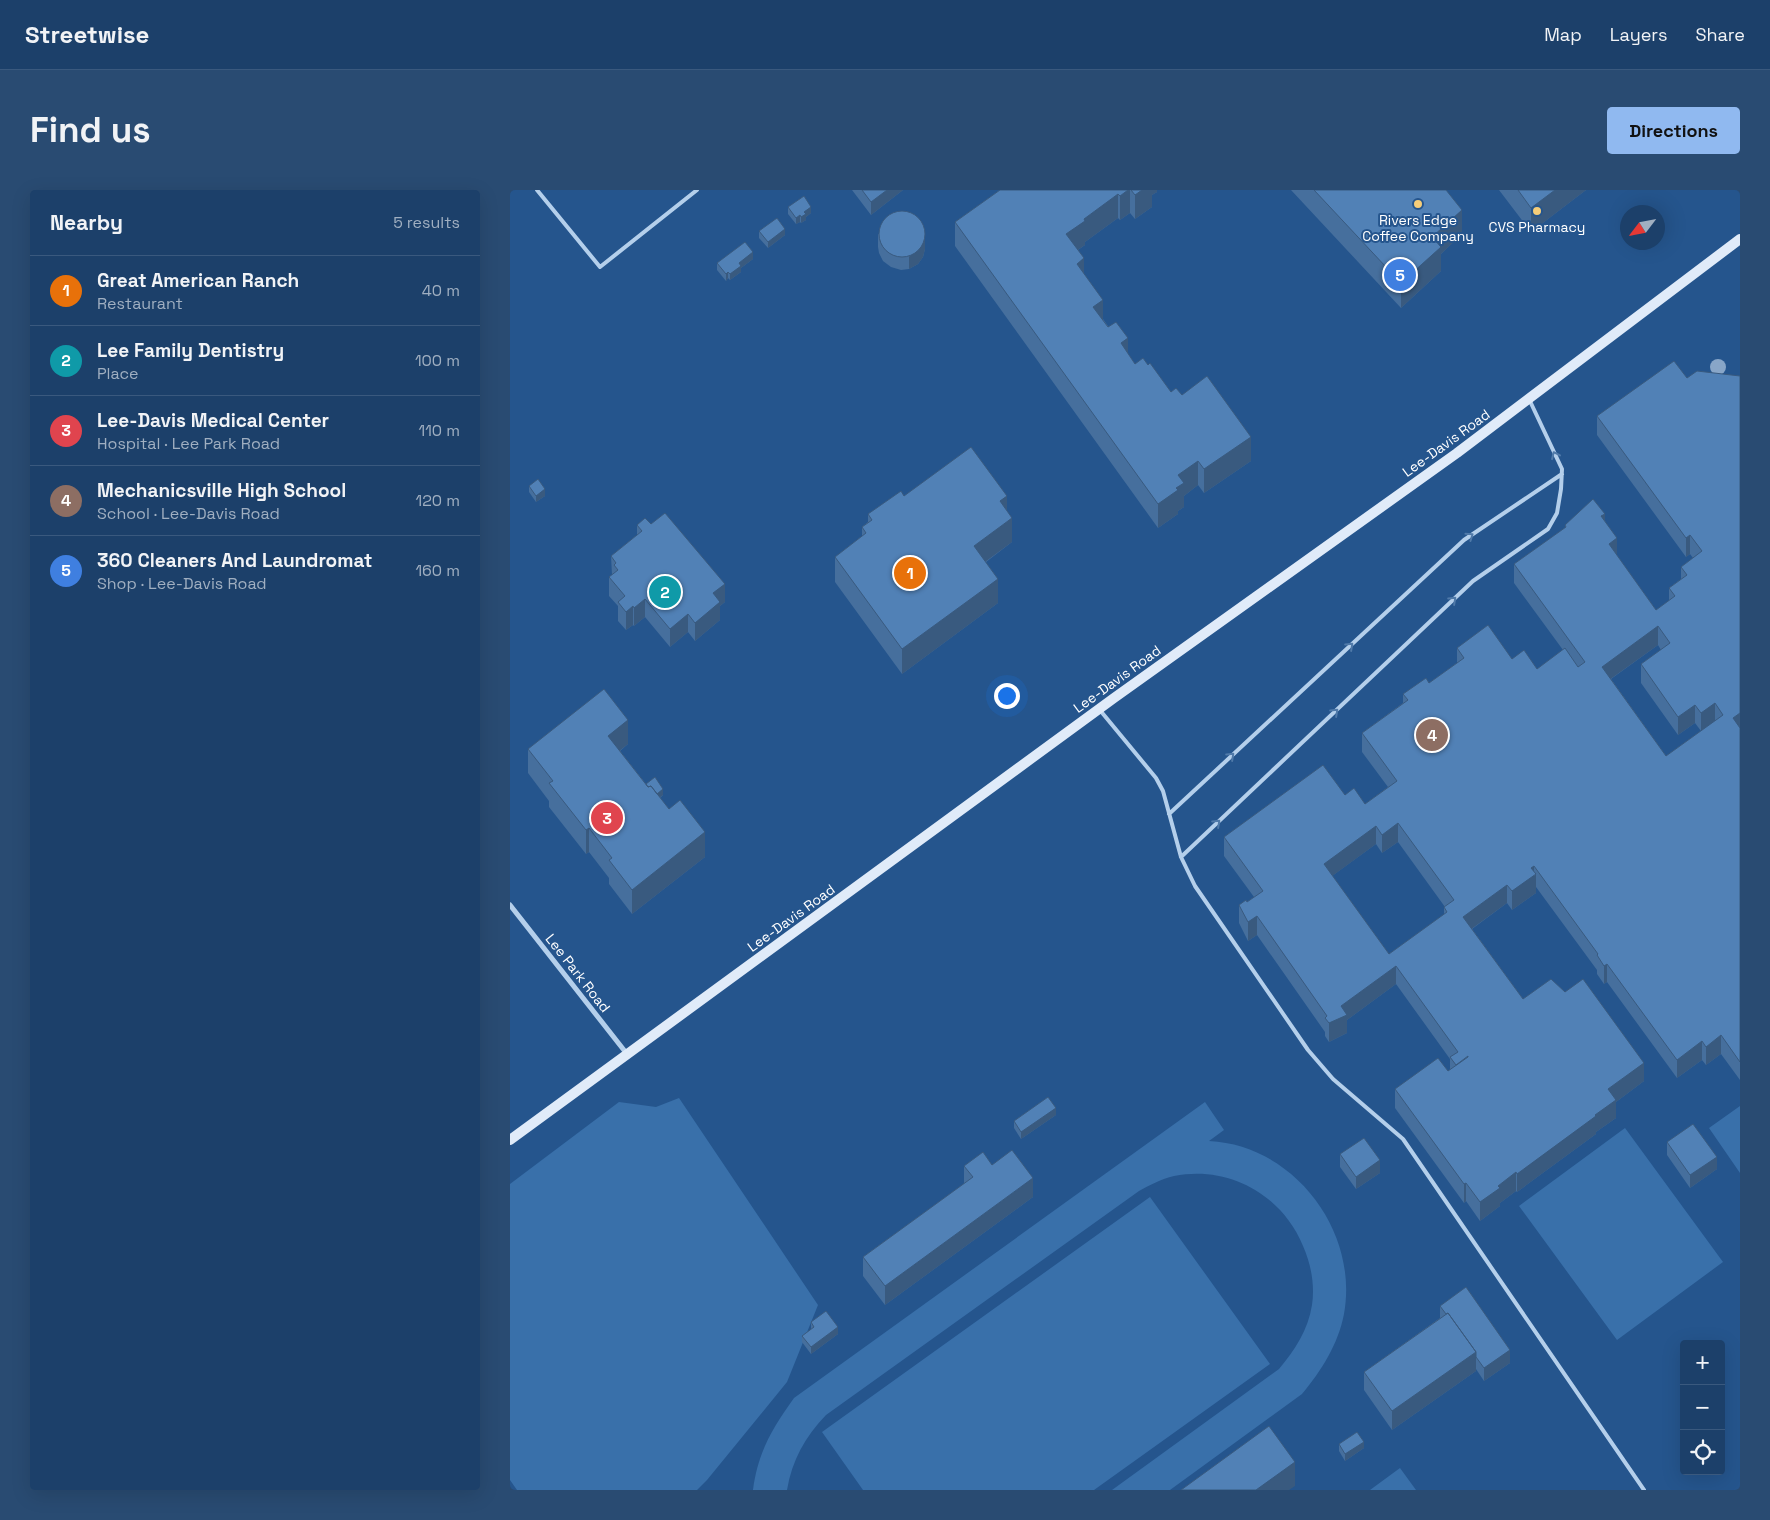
<!DOCTYPE html>
<html lang="en">
<head>
<meta charset="utf-8">
<style>
  body { margin:0; font-family:"Space Grotesk",sans-serif; background:#294b72; color:#f1f3f6 }
  .controls { position:absolute; right:15px; bottom:15px; display:grid; overflow:hidden; border-radius:5px; box-shadow:0 5px 20px #0002 }
  .controls button { width:45px; height:45px; display:grid; place-items:center; padding:0; border:0; border-bottom:1px solid #3a597e; background:#1c406a; color:#f1f3f6; font:25px sans-serif }
  .compass { position:absolute; left:1110px; top:15px; width:45px; height:45px; border-radius:50%; background:#1c406a; box-shadow:0 5px 20px #0002; rotate:238deg }
  .you { position:absolute; left:496px; top:505px; width:18px; height:18px; margin:-12px; border:4px solid #fff; border-radius:50%; background:#1a73e8; box-shadow:0 0 0 8px #1a73e833 }
  .badge { display:grid; place-items:center; width:32px; height:32px; border-radius:50%; background:#90b9f0; color:#fff; font-size:16px; font-weight:700 }
  .pin { position:absolute; translate:-50% -50%; border:2px solid #fff; box-shadow:0 1px 5px #0006 }
  .list { margin:0; padding:0; list-style:none }
  h2 { display:flex; justify-content:space-between; align-items:center; height:65px; margin:0; padding:0 20px; font-size:21px }
  h2 small { font-size:16px; font-weight:400; color:#a0afc1 }
  .list li { display:grid; grid-template-columns:32px 1fr auto; gap:15px; align-items:center; box-sizing:border-box; height:70px; padding:0 20px; border-top:1px solid #3a597e }
  .list b { display:block; font-size:19px; white-space:nowrap }
  .list p { margin:0; font-size:16px; white-space:nowrap; color:#a0afc1 }
  .list em { font-size:16px; font-style:normal; color:#a0afc1 }
  .icon { flex:none; width:28px; height:28px; fill:none; stroke:currentColor; stroke-width:2; stroke-linecap:round; stroke-linejoin:round }
  .map { position:relative; flex:none; width:1230px; height:1300px; overflow:hidden; border-radius:5px }
  header { display:flex; align-items:center; gap:30px; box-sizing:border-box; height:70px; padding:0 25px; background:#1c406a; border-bottom:1px solid #3a597e }
  header strong { font-size:24px }
  nav { display:flex; gap:28px; margin-inline-start:auto; font-size:18px }
  .intro { display:flex; align-items:center; justify-content:space-between; box-sizing:border-box; height:120px; padding:0 30px }
  h1 { margin:0; font-size:35px }
  .button { padding:12px 22px; border-radius:5px; background:#90b9f0; color:#111; font-size:18px; font-weight:700 }
  main { display:flex; gap:30px; padding:0 30px }
  aside { flex:1; background:#1c406a; border-radius:5px; box-shadow:0 5px 20px #0002 }
  .map>svg:first-child { display:block }
  .green { fill:#3970aa }
  .lines { fill:none; stroke-linecap:round; stroke-linejoin:round }
  .lane { stroke:#b4cfeb; stroke-width:4 }
  .street { stroke:#b4cfeb; stroke-width:5 }
  .secondary { stroke:#e0ebf9; stroke-width:10 }
  .tree { fill:#88a6c8 }
  .wall { fill:#466f9d; fill-rule:evenodd }
  .shaded-wall { fill:#395a7f }
  .building { fill:#5181b6; stroke:#395a7f; fill-rule:evenodd }
  .oneway { stroke:#507aa9 }
  .poi-dot { fill:#f5cd79; stroke:#25558d; stroke-width:2 }
  .labels { text-anchor:middle; stroke-width:4; stroke-linejoin:round; paint-order:stroke }
  .poi-label { font-size:14px; fill:#fff; stroke:#25558d }
  .street-label { font-size:14px; fill:#fff; stroke:#25558d }
</style>
</head>
<body>
<header>
<strong>Streetwise</strong>
<nav><a>Map</a><a>Layers</a><a>Share</a></nav>
</header>
<div class="intro"><h1>Find us</h1><a class="button">Directions</a></div>
<main>
<aside>
<h2>Nearby<small>5 results</small></h2>
<ul class="list">
<li><span class="badge" style="background:#e8710a">1</span><div><b>Great American Ranch</b><p>Restaurant</p></div><em>40 m</em></li>
<li><span class="badge" style="background:#0f9aa8">2</span><div><b>Lee Family Dentistry</b><p>Place</p></div><em>100 m</em></li>
<li><span class="badge" style="background:#e0444e">3</span><div><b>Lee-Davis Medical Center</b><p>Hospital · Lee Park Road</p></div><em>110 m</em></li>
<li><span class="badge" style="background:#8d6e63">4</span><div><b>Mechanicsville High School</b><p>School · Lee-Davis Road</p></div><em>120 m</em></li>
<li><span class="badge" style="background:#3f7fe0">5</span><div><b>360 Cleaners And Laundromat</b><p>Shop · Lee-Davis Road</p></div><em>160 m</em></li>
</ul>
</aside>
<div class="map">
<svg width="1230" height="1300" viewBox="0 0 1230 1300">
  <rect width="100%" height="100%" fill="#25558d"/>
  <path class="green" d="M169,908L308,1115L277,1192L197,1290L187,1300H7L0,1290V994L109,912L146,917Z
    M695,912L714,940L699,951C784,955 849,1041 834,1124C828,1155 811,1181 792,1204L660,1300H602L769,1179C785,1160 798,1140 802,1115C805,1095 801,1074 793,1056C772,1005 719,975 664,986C651,989 640,995 629,1001L316,1225C295,1247 282,1270 277,1300H243C248,1262 262,1239 284,1208Z
    M1230,916V983L1199,938Z
    M1115,938L1213,1072L1107,1150L1009,1016Z
    M640,1007L760,1174L584,1300H353L312,1242Z
    M890,1278L906,1300H860Z"/>
  <g class="lines">
    <path class="lane" d="M27,0L90,77L187,0
      M589,519L646,588L653,601L671,667L685,696L798,860L823,889L893,949L1134,1300
      M659,624L954,350L1052,284
      M671,667L963,391L1038,339L1047,323L1051,299L1052,279L1019,209"/>
    <path class="street" d="M0,715L117,864"/>
    <path class="secondary" d="M0,950L604,508L947,263L1230,49"/>
  </g>
  <circle class="tree" cx="1208" cy="177" r="8"/>
  <path class="wall" d="M342,0H393L361,25Z
    M490,0H647V2L642,5V17L625,29L620,23L610,30L608,28L575,52V55L568,60L574,84L593,129L625,174L638,175L661,202L672,205L741,271L694,303L688,295L674,306V317L668,321V324L648,338L445,56V32Z
    M781,0H936L952,44L931,64V81L891,118Z
    M989,0H1076L1021,42Z
    M278,17L301,23L296,27V30L291,33L290,32L286,34L278,24Z
    M249,41L275,45L258,58L249,48Z
    M368,44L415,59L413,67L408,74L399,79L391,80L381,77L373,71L369,63L368,57Z
    M243,69L231,78V82L220,90L218,88L216,91L207,80V73Z
    M1230,186V890L1211,864L1196,875L1192,870L1167,888L1097,792L1094,794L1087,784V780L1026,697V703L1002,720L997,713L962,739L1013,809L1134,891L1106,912V928L1086,942V944L1007,1002L1006,1001L990,1013V1016L970,1031L956,1011L954,1013L885,918V899L938,881L940,880V869L886,794L837,830V843L819,852L815,846V842L747,745L738,751L729,733V715L737,712L744,707L714,666V647L835,605L855,614L878,597L852,562V543L893,513V504L919,493L947,473V458L1002,469L1027,479L1053,460L1004,393V374L1055,338V335L1095,331L1107,366L1146,420L1159,411V398L1171,389V377L1183,368L1180,364L1176,367L1087,245V226L1177,188ZM1148,455L1151,460L1131,474V493L1168,545L1185,533L1191,541L1156,566L1101,489ZM888,652L935,717H934V725L879,764L822,686L866,654L872,663Z
    M19,296L35,306L26,312L19,302Z
    M394,306L497,321L502,352L476,372L488,413L392,484L325,392V367L352,346V337L358,332V324Z
    M141,334L215,412L210,416V430L185,451L178,442L160,457L135,427L124,436L123,435L116,440L108,431V416L99,406V387L102,385L101,366L127,345V335Z
    M118,554L110,561L136,594L153,605L150,608L195,667L122,724L99,694V688L79,662L76,664L39,617V611L18,583V559Z
    M546,925L511,949L504,938V931Z
    M1157,952L1207,979L1180,998L1157,965Z
    M830,964L870,983L846,999L830,977Z
    M482,975L523,1007L375,1115L353,1086V1067L454,994V976Z
    M930,1116L1000,1173L974,1191L966,1179V1181L882,1240L854,1200V1182L930,1128Z
    M301,1132L328,1144L301,1164L292,1152V1146L301,1139Z
    M829,1254L854,1258L835,1271L829,1261Z"/>
  <path class="shaded-wall" d="M377,0H393L361,25V12Z
    M618,0H620V23L610,30V6Z
    M632,0H647V2L642,5V17L625,29V5Z
    M1045,0H1076L1021,42V18Z
    M608,4V28L575,52V55L556,68V44L574,29Z
    M301,17V23L296,27V30L291,33V27L294,22Z
    M952,20V44L931,64V81L891,118V93L922,47Z
    M290,25V32L286,34V28Z
    M275,39V45L258,58V52Z
    M415,46V59L413,67L408,74L399,79V67Z
    M243,62V69L231,78V82L220,90V84L229,73Z
    M574,68V93L567,74Z
    M218,82V88L216,91V84Z
    M593,110V134L583,117Z
    M618,148V172L611,153Z
    M741,247V271L694,303V279Z
    M688,271V295L674,306V317L668,321V324L648,338V314L668,285Z
    M35,299V306L26,312V306Z
    M497,306V330L490,311Z
    M1095,324V342L1091,326Z
    M502,328V352L464,380V356Z
    M1180,345V364L1176,367V348Z
    M1107,348V366L1099,354Z
    M488,389V413L392,484V459Z
    M215,394V412L210,416V430L185,451V433L203,403Z
    M135,409V427L124,436V418Z
    M123,416V435L116,440V422Z
    M178,424V442L160,457V439Z
    M1148,436V455L1092,495V477Z
    M1205,513V531L1191,541V523Z
    M1185,515V533L1168,545V527Z
    M1230,523V541L1223,528Z
    M118,530V554L98,570V546Z
    M153,599V605L141,614V607Z
    M888,633V652L872,663V645Z
    M866,636V654L814,692V674Z
    M79,638V662L76,664V640Z
    M195,642V667L122,724V700Z
    M1024,676V686L1026,684V703L1002,720V701L1021,678Z
    M997,695V713L953,745V727Z
    M747,726V745L738,751V732Z
    M1097,774V792L1094,794V776Z
    M886,776V794L837,830V843L819,852V833L831,816Z
    M1211,845V864L1196,875V857Z
    M1192,851V870L1167,888V870Z
    M1134,873V891L1106,912V928L1086,942V944L1007,1002V984L1085,925L1098,899Z
    M546,918V925L511,949V942Z
    M1207,967V979L1180,998V985Z
    M870,970V983L846,999V987Z
    M1006,982V1001L990,1013V1016L970,1031V1012L988,996Z
    M523,988V1007L375,1115V1096Z
    M956,993V1011L954,1013V994Z
    M328,1137V1144L301,1164V1157Z
    M1000,1160V1173L974,1191V1178Z
    M966,1162V1181L882,1240V1221Z
    M854,1252V1258L835,1271V1264Z
    M785,1272V1296L779,1300H746Z"/>
  <path class="building" d="M352,0H377L361,12Z
    M490,0H618L610,6L608,4L574,29L575,31L556,44L574,68L567,74L593,110L583,117L598,137L606,132L618,148L611,153L625,174L633,168L638,175L640,173L661,202L666,198L672,205L697,186L741,247L694,279L688,271L668,285L674,293L666,298L668,300L648,314L445,32Z
    M621,0H632L625,5Z
    M804,0H936L952,20L922,47L931,57L891,93Z
    M1008,0H1045L1021,18Z
    M294,6L301,17L294,22L296,24L291,27L290,25L286,28L278,17Z
    M369 44a23 23 0 1 1 46 0a23 23 0 1 1-46 0Z
    M267,28L275,39L258,52L249,41Z
    M235,52L243,62L229,73L231,76L220,84L218,82L216,84L207,73Z
    M1164,171L1177,188L1187,181L1230,186V523L1223,528L1230,538V872L1211,845L1196,857L1192,851L1167,870L1097,774L1094,776L1087,765L1088,764L1024,676L1021,678L1026,684L1002,701L997,695L953,727L1013,809L1041,789L1055,802L1073,789L1134,873L1098,899L1106,910L1085,925L1086,926L1007,984L1006,982L988,996L990,998L970,1012L956,993L954,994L885,899L928,868L938,881L958,867V866L946,875L940,867L948,862L886,776L831,816L837,825L819,833L815,828L817,826L747,726L738,732L729,715L736,710L737,712L753,701L714,647L813,575L835,605L844,598L855,614L887,591L852,543L898,510L893,504L916,488L919,493L954,468L947,458L978,435L1002,469L1014,460L1027,479L1055,458L1068,477L1075,472L1004,374L1056,337L1055,335L1083,309L1095,324L1091,326L1107,348L1099,354L1146,420L1165,406L1159,398L1177,385L1171,377L1192,361L1180,345L1176,348L1087,226ZM1148,436L1160,453L1131,474L1168,527L1185,515L1191,523L1205,513L1213,525L1156,566L1092,477ZM888,633L944,710L934,717L937,722L879,764L814,674L866,636L872,645Z
    M461,257L497,306L490,311L502,328L464,356L488,389L392,459L325,367L356,343L352,337L362,330L358,324L391,301L394,306Z
    M28,289L35,299L26,306L19,296Z
    M155,323L215,394L203,403L210,412L185,433L178,424L160,439L135,409L124,418L123,416L116,422L108,412L115,406L99,387L108,380L104,375L106,373L101,366L132,341L127,335L135,328L141,334Z
    M94,499L118,530L98,546L138,597L141,596L159,619L170,610L195,642L122,700L99,670L102,668L79,638L76,640L39,593L43,591L18,559Z
    M145,587L153,599L147,604L141,596L138,597L136,594Z
    M538,907L546,918L511,942L504,931Z
    M1183,934L1207,967L1180,985L1157,952Z
    M854,948L870,970L846,987L830,964Z
    M502,960L523,988L375,1096L353,1067L463,987L454,976L473,962L482,975Z
    M956,1097L1000,1160L974,1178L966,1167V1162L938,1123L936,1124L930,1116Z
    M316,1121L328,1137L301,1157L292,1146L304,1137L301,1132Z
    M938,1123L966,1162L882,1221L854,1182Z
    M759,1236L785,1272L746,1300H671Z
    M847,1242L854,1252L835,1264L829,1254Z"/>
  <defs><path id="oneway-chevron" d="M-2-3.5L2.5 0L-2 3.5" fill="none" stroke-width="1.6" stroke-linecap="round" stroke-linejoin="round" transform="scale(1.25)"/></defs>
  <g class="oneway">
    <use href="#oneway-chevron" transform="translate(1045 265) rotate(-115)"/>
    <use href="#oneway-chevron" transform="translate(960 346) rotate(-35)"/>
    <use href="#oneway-chevron" transform="translate(943 410) rotate(-43)"/>
    <use href="#oneway-chevron" transform="translate(840 456) rotate(-43)"/>
    <use href="#oneway-chevron" transform="translate(825 522) rotate(-43)"/>
    <use href="#oneway-chevron" transform="translate(721 566) rotate(-43)"/>
    <use href="#oneway-chevron" transform="translate(707 633) rotate(-43)"/>
  </g>
  <g class="poi-dot">
    <circle cx="908" cy="14" r="5"/>
    <circle cx="1027" cy="21" r="5"/>
  </g>
  <g class="labels">
    <g class="poi-label">
      <text x="908" y="35">Rivers Edge<tspan x="908" dy="16">Coffee Company</tspan></text>
      <text x="1027" y="42">CVS Pharmacy</text>
    </g>
    <g class="street-label">
      <text transform="translate(936 253) rotate(-36)" y="5">Lee-Davis Road</text>
      <text transform="translate(607 489) rotate(-36)" y="5">Lee-Davis Road</text>
      <text transform="translate(281 728) rotate(-36)" y="5">Lee-Davis Road</text>
      <text transform="translate(68 783) rotate(52)" y="5">Lee Park Road</text>
    </g>
  </g>
</svg>
<div class="controls">
<button>+</button>
<button>−</button>
<button><svg class="icon" aria-label="locate" viewBox="0 0 24 24"><circle cx="12" cy="12" r="6"/><path d="M12 2v4M12 18v4M2 12h4M18 12h4"/></svg></button>
</div>
<svg class="compass" viewBox="-18 -18 36 36"><path d="M0-13l5 13h-10z" fill="#e53935"/><path d="M0 13l5-13h-10z" fill="#a0afc1"/></svg>
<div class="you"></div>
<div class="pin badge" style="left:400px;top:383px;background:#e8710a">1</div>
<div class="pin badge" style="left:155px;top:402px;background:#0f9aa8">2</div>
<div class="pin badge" style="left:97px;top:628px;background:#e0444e">3</div>
<div class="pin badge" style="left:922px;top:545px;background:#8d6e63">4</div>
<div class="pin badge" style="left:890px;top:85px;background:#3f7fe0">5</div>
</div>
</main>
</body>
</html>
